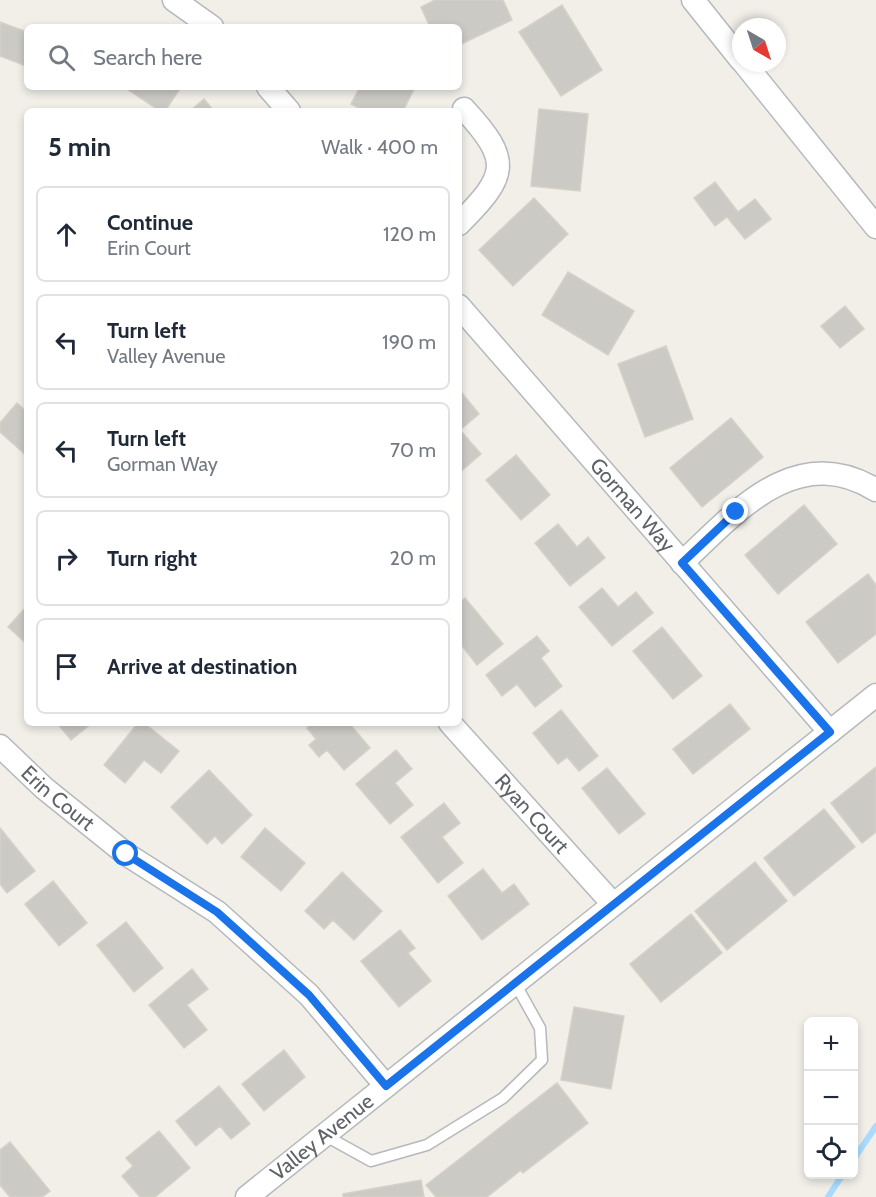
<!DOCTYPE html>
<html lang="en">
<head>
<meta charset="utf-8">
<style>
  body { margin:0; font-family:Cabin,sans-serif; background:#f6f6f7; color:#1f2937 }
  .controls { position:absolute; right:18px; bottom:18px; display:grid; overflow:hidden; border-radius:9px; box-shadow:0 3px 9px #0003 }
  .controls button { width:54px; height:54px; display:grid; place-items:center; padding:0; border:0; border-bottom:2px solid #e0e1e3; background:#fff; color:#1f2937; font:30px sans-serif }
  .compass { position:absolute; left:732px; top:18px; width:54px; height:54px; border-radius:50%; background:#fff; box-shadow:0 3px 9px #0003; rotate:141deg }
  .stop { position:absolute; width:18px; height:18px; margin:-14px; border:4px solid #1a73e8; border-radius:50%; background:#fff }
  .stop.end { background:#1a73e8; border-color:#fff; box-shadow:0 2px 6px #0008 }
  .list { margin:0; padding:0; list-style:none }
  h2 { display:flex; justify-content:space-between; align-items:center; height:78px; margin:0; padding:0 24px; font-size:26px }
  h2 small { font-size:20px; font-weight:400; color:#747a83 }
  .list li { display:grid; grid-template-columns:39px 1fr auto; gap:18px; align-items:center; box-sizing:border-box; height:96px; margin:0 12px 12px; padding:0 12px; border:2px solid #e0e1e3; border-radius:9px }
  .list b { display:block; font-size:22px; white-space:nowrap }
  .list p { margin:0; font-size:20px; white-space:nowrap; color:#747a83 }
  .list em { font-size:20px; font-style:normal; color:#747a83 }
  .icon { flex:none; width:33px; height:33px; fill:none; stroke:currentColor; stroke-width:2; stroke-linecap:round; stroke-linejoin:round }
  .map { position:relative; flex:none; width:876px; height:1197px; overflow:hidden }
  .search { position:absolute; background:#fff; box-shadow:0 3px 9px #0003; left:24px; top:24px; width:438px; height:66px; display:flex; align-items:center; gap:15px; box-sizing:border-box; padding:0 21px; border-radius:9px; color:#747a83; font-size:22px }
  .panel { position:absolute; background:#fff; box-shadow:0 3px 9px #0003; left:24px; top:108px; width:438px; height:618px; border-radius:9px }
  .map>svg:first-child { display:block }
  .lines { fill:none; stroke-linecap:round; stroke-linejoin:round }
  .stream { stroke:#aadaff; stroke-width:6 }
  .building { fill:#cccac5; stroke:#d6d1c6; stroke-width:1.5 }
  .lane-casing { stroke:#b5b8bc; stroke-width:13 }
  .street-casing { stroke:#b5b8bc; stroke-width:25 }
  .lane { stroke:#fff; stroke-width:10 }
  .street { stroke:#fff; stroke-width:22 }
  .route { stroke:#1a73e8; stroke-width:8 }
  .labels { text-anchor:middle; stroke-width:4.5; stroke-linejoin:round; paint-order:stroke }
  .street-label { font-size:21px; fill:#5f6368; stroke:#fff }
</style>
</head>
<body>
<div class="map">
<svg width="876" height="1197" viewBox="0 0 876 1197">
  <rect width="100%" height="100%" fill="#f1efe8"/>
  <g class="lines">
    <path class="stream" d="M854,1159L876,1126
      M828,1197L843,1174"/>
  </g>
  <path class="building" d="M435,0H503L512,20L459,45V27H430L421,7Z
    M562,5L602,70L561,96L519,32Z
    M0,22L27,32L26,66L0,56Z
    M124,87H181L165,111H160Z
    M360,87H415L403,111H365L351,104Z
    M204,99L214,111H190Z
    M539,109L588,114L580,191L531,186Z
    M715,182L738,212L755,199L771,219L745,239L727,217L715,226L694,198Z
    M534,198L568,234L513,286L479,250Z
    M568,272L634,311L608,355L542,315Z
    M845,306L864,329L840,348L821,326Z
    M666,346L693,419L645,437L618,364Z
    M462,393L479,414L460,430L481,454L459,473V396Z
    M17,403L27,412V456L0,432V423Z
    M731,418L763,457L702,507L670,468Z
    M516,455L550,495L521,520L486,480Z
    M804,505L837,544L778,594L745,555Z
    M558,524L577,547L588,537L605,558L570,586L535,543Z
    M868,574L876,585V634L838,663L806,622Z
    M602,588L618,607L636,592L653,613L612,646L579,607Z
    M465,598L503,644L477,665L459,642V603Z
    M27,606V644L8,627Z
    M662,627L702,676L673,699L633,651Z
    M537,636L549,651L541,658L562,686L535,707L517,684L502,696L486,675Z
    M730,704L750,729L693,774L673,749Z
    M561,710L598,756L579,771L567,757L558,764L533,733Z
    M57,723H92L71,740Z
    M138,723H144L179,751L161,773L144,760L125,783L104,765Z
    M313,723H349L370,748L344,770L327,750L319,757L309,745L316,739L307,728Z
    M396,750L412,769L395,783L413,805L390,824L356,784Z
    M876,767V832L862,843L831,803Z
    M607,768L645,814L619,834L582,788Z
    M209,770L252,815L222,844L215,836L207,844L171,807Z
    M444,803L460,823L442,837L463,863L438,883L401,837Z
    M824,809L855,847L794,896L764,858Z
    M0,828L35,871L7,893L0,884Z
    M265,828L305,863L281,891L241,857Z
    M755,862L787,901L727,950L695,911Z
    M483,869L502,893L514,884L529,904L482,940L448,896Z
    M342,872L382,911L354,940L333,920L324,929L305,911Z
    M53,881L87,923L59,946L25,904Z
    M691,914L722,953L661,1002L630,964Z
    M126,922L163,968L134,992L97,945Z
    M400,930L415,948L408,953L431,981L399,1007L361,961Z
    M192,969L208,989L187,1005L207,1030L184,1048L149,1005Z
    M574,1007L624,1016L611,1089L561,1080Z
    M284,1050L305,1077L264,1111L242,1084Z
    M557,1083L588,1123L523,1173L521,1170L487,1197H436L426,1185Z
    M219,1086L250,1124L231,1139L220,1126L196,1146L176,1121Z
    M159,1131L190,1168L155,1197H140L122,1176L133,1166L126,1158Z
    M10,1142L50,1191L42,1197H10L0,1185V1150Z
    M421,1180L424,1197H343V1194Z"/>
  <g class="lines">
    <defs>
      <path id="lane" d="M324,1135L371,1161L427,1145L503,1098L542,1060L540,1028L515,983"/>
      <g id="street">
        <path d="M174,0L212,27"/>
        <path d="M693,0L741,60"/>
        <path d="M744,63L876,227"/>
        <path d="M268,87L289,111"/>
        <path d="M459,224C508,175 512,161 464,109"/>
        <path id="s1" d="M459,306L830,732"/>
        <path d="M682,563C736,512 796,441 876,490"/>
        <path id="s2" d="M450,723L613,904"/>
        <path id="s3" d="M0,746L44,788L126,854L217,912L309,995L386,1086"/>
        <path id="s4" d="M247,1197L876,695"/>
      </g>
    </defs>
    <use href="#lane" class="lane-casing"/>
    <use href="#street" class="street-casing"/>
    <use href="#lane" class="lane"/>
    <use href="#street" class="street"/>
  </g>
  <g class="lines">
    <path class="route" d="M126,854L217,912L309,995L386,1086L830,732L682,563L736,512"/>
  </g>
  <g class="labels">
    <g class="street-label">
      <text dy="7" stroke="none"><textPath href="#s1" startOffset="264">Gorman Way</textPath></text>
      <text dy="7" stroke="none"><textPath href="#s3" startOffset="78">Erin Court</textPath></text>
      <text dy="7" stroke="none"><textPath href="#s2" startOffset="122">Ryan Court</textPath></text>
      <text dy="7" stroke="none"><textPath href="#s4" startOffset="96">Valley Avenue</textPath></text>
    </g>
  </g>
</svg>
<div class="controls">
<button>+</button>
<button>−</button>
<button><svg class="icon" aria-label="locate" viewBox="0 0 24 24"><circle cx="12" cy="12" r="6"/><path d="M12 2v4M12 18v4M2 12h4M18 12h4"/></svg></button>
</div>
<svg class="compass" viewBox="-18 -18 36 36"><path d="M0-13l5 13h-10z" fill="#e53935"/><path d="M0 13l5-13h-10z" fill="#747a83"/></svg>
<div class="stop" style="left:126px;top:854px"></div>
<div class="stop end" style="left:736px;top:512px"></div>
<div class="search"><svg class="icon" aria-label="search" viewBox="0 0 24 24"><circle cx="10" cy="10" r="6"/><path d="M15 15l6 6"/></svg>Search here</div>
<section class="panel">
<h2>5 min<small>Walk · 400 m</small></h2>
<ul class="list">
<li><svg class="icon" aria-label="ahead" viewBox="0 0 24 24"><path d="M12 20V5M6 11l6-6 6 6"/></svg><div><b>Continue</b><p>Erin Court</p></div><em>120 m</em></li>
<li><svg class="icon" aria-label="left" viewBox="0 0 24 24"><path d="M17 20v-9H6M10 6l-5 5 5 5"/></svg><div><b>Turn left</b><p>Valley Avenue</p></div><em>190 m</em></li>
<li><svg class="icon" aria-label="left" viewBox="0 0 24 24"><path d="M17 20v-9H6M10 6l-5 5 5 5"/></svg><div><b>Turn left</b><p>Gorman Way</p></div><em>70 m</em></li>
<li><svg class="icon" aria-label="right" viewBox="0 0 24 24"><path d="M7 20v-9h11M14 6l5 5-5 5"/></svg><div><b>Turn right</b></div><em>20 m</em></li>
<li><svg class="icon" aria-label="arrive" viewBox="0 0 24 24"><path d="M6 21V4h12l-3 4 3 4H6"/></svg><div><b>Arrive at destination</b></div></li>
</ul>
</section>
</div>
</body>
</html>
